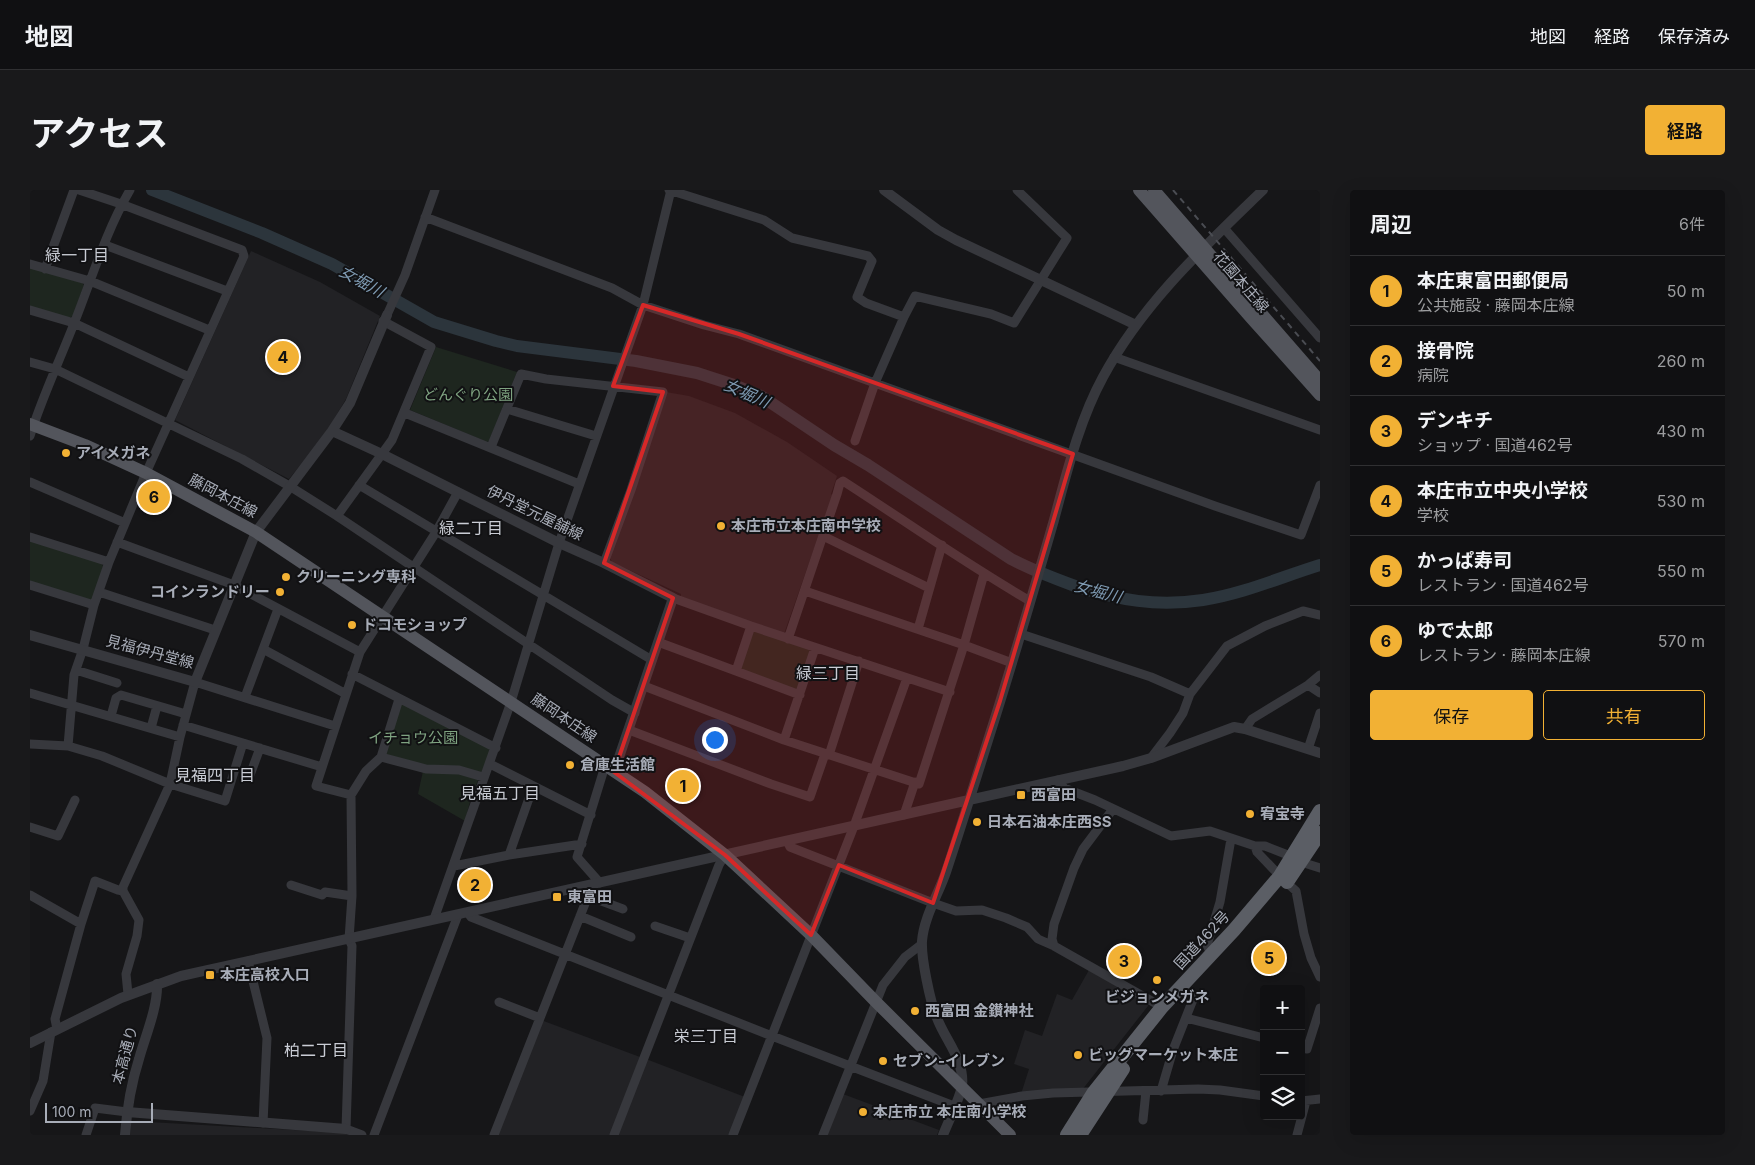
<!DOCTYPE html>
<html lang="ja">
<head>
<meta charset="utf-8">
<style>
  body { margin:0; font-family:Inter,"Noto Sans JP",sans-serif; background:#19191b; color:#f1f3f6 }
  .controls { position:absolute; right:15px; bottom:15px; display:grid; overflow:hidden; border-radius:5px; box-shadow:0 5px 20px #0002 }
  .controls button { width:45px; height:45px; display:grid; place-items:center; padding:0; border:0; border-bottom:1px solid #303032; background:#101012; color:#f1f3f6; font:25px sans-serif }
  .scale { position:absolute; left:15px; bottom:12px; width:108px; box-sizing:border-box; padding-left:5px; border:2px solid #a8adb8; border-top:0; font-size:14px; line-height:18px; white-space:nowrap; color:#a8adb8; -webkit-text-stroke:4px #111113; paint-order:stroke }
  .you { position:absolute; left:684px; top:549px; width:18px; height:18px; margin:-12px; border:4px solid #fff; border-radius:50%; background:#1a73e8; box-shadow:0 0 0 8px #1a73e833 }
  .badge { display:grid; place-items:center; width:32px; height:32px; border-radius:50%; background:#f2b134; color:#111; font-size:16px; font-weight:700 }
  .pin { position:absolute; translate:-50% -50%; border:2px solid #fff; box-shadow:0 1px 5px #0006 }
  .list { margin:0; padding:0; list-style:none }
  h2 { display:flex; justify-content:space-between; align-items:center; height:65px; margin:0; padding:0 20px; font-size:21px }
  h2 small { font-size:16px; font-weight:400; color:#9c9d9f }
  .list li { display:grid; grid-template-columns:32px 1fr auto; gap:15px; align-items:center; box-sizing:border-box; height:70px; padding:0 20px; border-top:1px solid #303032 }
  .list b { display:block; font-size:19px; white-space:nowrap }
  .list p { margin:0; font-size:16px; white-space:nowrap; color:#9c9d9f }
  .list em { font-size:16px; font-style:normal; color:#9c9d9f }
  .actions { display:flex; gap:10px; padding:15px 20px }
  .actions a { flex:1; padding:11px 0; border:1px solid #f2b134; border-radius:5px; text-align:center; font-size:18px; color:#f2b134 }
  .actions .main { background:#f2b134; color:#111 }
  .icon { flex:none; width:28px; height:28px; fill:none; stroke:currentColor; stroke-width:2; stroke-linecap:round; stroke-linejoin:round }
  .map { position:relative; flex:none; width:1290px; height:945px; overflow:hidden; border-radius:5px }
  header { display:flex; align-items:center; gap:30px; box-sizing:border-box; height:70px; padding:0 25px; background:#101012; border-bottom:1px solid #303032 }
  header strong { font-size:24px }
  nav { display:flex; gap:28px; margin-inline-start:auto; font-size:18px }
  .intro { display:flex; align-items:center; justify-content:space-between; box-sizing:border-box; height:120px; padding:0 30px }
  h1 { margin:0; font-size:35px }
  .button { padding:12px 22px; border-radius:5px; background:#f2b134; color:#111; font-size:18px; font-weight:700 }
  main { display:flex; gap:30px; padding:0 30px }
  aside { flex:1; background:#101012; border-radius:5px; box-shadow:0 5px 20px #0002 }
  .map>svg:first-child { display:block }
  .built { fill:#222225 }
  .green { fill:#1e261f }
  .lines { fill:none; stroke-linecap:round; stroke-linejoin:round }
  .river { stroke:#2c353c; stroke-width:12 }
  .minor { stroke:#37383d; stroke-width:9 }
  .tertiary { stroke:#37383d; stroke-width:10 }
  .primary { stroke:#53555c; stroke-width:12 }
  .trunk { stroke:#5b5e65; stroke-width:14 }
  .rail { stroke:#4a4c52; stroke-width:2; stroke-dasharray:6 5; stroke-linecap:butt }
  .marked { fill:#d62828; fill-opacity:0.2; stroke:#d62828; stroke-width:4; stroke-linejoin:round }
  .poi-dot { fill:#f2b134; stroke:#111113; stroke-width:2 }
  .labels { text-anchor:middle; stroke-width:4; stroke-linejoin:round; paint-order:stroke }
  .street-label { font-size:15px; fill:#a8adb8; stroke:#111113 }
  .park-label { font-size:15px; fill:#7fa381; stroke:#111113 }
  .poi-label { font-size:15px; font-weight:bold; fill:#a8adb8; stroke:#111113; text-anchor:start }
  .neighbourhood-label { font-size:16px; fill:#c9ccd4; stroke:#111113 }
  .water-label { font-size:16px; font-style:italic; fill:#7f9bb3; stroke:#111113 }
</style>
</head>
<body>
<header>
<strong>地図</strong>
<nav><a>地図</a><a>経路</a><a>保存済み</a></nav>
</header>
<div class="intro"><h1>アクセス</h1><a class="button">経路</a></div>
<main>
<div class="map">
<svg width="1290" height="945" viewBox="0 0 1290 945">
  <rect width="100%" height="100%" fill="#161618"/>
  <path class="built" d="M221,61L290,92L350,126L316,209L294,246L259,289L145,230Z
    M636,202L659,206L705,223L757,252L807,286L801,304L803,305L754,444L651,408V404L582,372L580,368Z
    M1059,780L1117,811L1118,816L1052,900L991,904L999,879L984,874L995,840L1012,846L1027,804L1042,810Z
    M511,830L610,867L580,945H466Z
    M616,869L715,907L700,945H587Z
    M813,904L909,940L907,945H797Z
    M101,931L317,943L321,945H100Z"/>
  <path class="green" d="M0,77L52,93L54,95L43,126L39,128L0,117Z
    M406,157L487,182L459,251L457,252L380,220Z
    M0,350L71,373L73,376L64,411L0,392Z
    M724,440L779,459L780,462L768,498L765,500L711,480L710,477Z
    M370,513L459,558L461,561L442,604L435,631L388,604L393,581L354,564Z"/>
  <g class="lines">
    <path class="river" d="M122,0L232,43L302,74L404,132L466,151L487,156L606,171L667,183L704,195L731,206L804,255L838,275L981,369C1002,380 1023,388 1045,396C1089,410 1126,417 1173,410C1213,404 1251,387 1290,375"/>
    <path class="minor" d="M639,0L734,30L762,48L838,66L842,71L827,107L836,113L874,127L885,106L961,124L984,133L1037,48L987,0
      M395,27L582,98L613,115L674,135L709,144L1185,316L1271,345L1290,295
      M1194,38L1290,148
      M75,55L197,101
      M0,74L60,91L179,140
      M15,79L44,0
      M0,120L44,133L159,187
      M357,125L375,85L405,0
      M1084,167L1290,240
      M0,172L25,179L212,269L261,297L307,326L582,510L605,523
      M477,219L566,246
      M375,223L549,294
      M0,246C12,207 30,170 45,131C62,88 76,41 100,0
      M825,251L845,193L874,127
      M461,257L491,184L516,189L633,202L601,300L574,373
      M0,292L95,333
      M329,295L622,470
      M307,326L362,250L401,157L353,131
      M793,346L899,398
      M0,347L79,372
      M87,352L204,395L330,462
      M0,395L64,415
      M775,401L934,455L982,473
      M69,402L185,440
      M643,408L721,436L920,502
      M888,439L912,355
      M991,444L1121,487L1160,504
      M758,449L807,304L810,293L813,291C875,331 936,374 1000,411
      M628,452L770,505
      M233,459L316,504
      M46,480L87,493
      M706,481L721,436
      M322,484L466,558
      M1278,495L1290,503
      M614,496L754,550L889,594L934,455L954,384
      M0,503L150,547
      M215,507L248,419
      M81,526L86,508L91,505L156,524
      M153,535L292,577
      M121,538L127,516
      M1215,539L1222,529L1278,495L1290,485
      M599,540L741,594L780,607L795,564
      M754,550L785,458
      M0,554L38,556L72,566L140,594L195,611L213,553
      M38,556L44,485L53,459L64,415L79,372L116,283L214,66L212,60L91,14L49,0
      M1278,559L1290,523
      M799,565L829,471
      M351,567L396,579L429,580L453,587
      M1121,568L1140,543L1153,523L1160,504L1197,456L1235,436L1273,421L1290,425
      M460,574L561,625
      M220,585L230,558
      M1028,590L1034,598L1065,610L1141,646L1180,641L1225,656H1235L1263,667
      M321,605L286,596L330,462L406,342L428,302
      M874,625L885,592
      M0,637L28,646L45,610
      M757,651L760,657L903,713L926,721L952,720L976,728L997,737L1008,749L1024,756L1132,817
      M1225,656L1227,662L1250,686
      M479,665L503,597
      M1271,672L1290,678
      M424,676L479,665L552,654
      M1256,692L1266,701L1274,744L1281,768L1290,787
      M570,693L547,667L575,576
      M261,695L292,705L295,702L322,706
      M0,705L51,734L25,829L27,839
      M558,706L593,719
      M438,723L441,727L742,846L924,916
      M550,726L601,747
      M404,729L481,512L529,353L613,115L641,0
      M51,734L65,691L88,700L93,701
      M625,736L660,748
      M1024,756L1022,749L1024,734L1044,678L1053,659L1083,619
      M1181,764L1177,755L1190,712L1201,649
      M218,771L237,848L233,933
      M98,804L96,784L107,746L109,730L93,701V697L140,594L150,547L165,492L305,536
      M469,812L510,828
      M1156,828L1234,848
      M1271,858L1277,859L1290,818
      M1131,901L1143,860L1164,807L1157,802
      M1271,911L1290,909
      M949,914L992,906L1023,903L1168,899L1190,900L1234,906
      M0,921L13,891L21,842
      M1113,930L1116,901
      M56,945L65,918L97,922
      M332,945L316,939L322,756L319,749L322,706L321,605L336,581L351,567L369,509
      M344,945L428,725
      M464,945L558,706V696
      M584,945L689,675L695,665
      M703,945L824,636L877,488
      M793,945L853,795L875,767L892,754
      M1267,945L1276,911"/>
    <path class="tertiary" d="M854,0L908,40L926,50L1106,135
      M302,241L352,264L529,353L574,373L643,408L584,582
      M0,445L165,492L226,342L302,241L320,213L357,125
      M0,853L91,808L151,786L939,610L1093,576L1121,568L1204,537L1215,539L1290,563
      M97,922L316,939
      M95,945C97,919 101,894 109,869C115,847 128,817 127,794
      M913,945C918,932 930,908 932,896C935,870 915,850 907,828C900,812 891,767 892,751C894,727 908,705 916,682C931,637 945,592 959,547C982,475 1003,403 1024,330C1037,282 1049,231 1073,187C1113,113 1174,57 1233,0"/>
    <path class="primary" d="M1109,0L1222,129L1290,205
      M1124,0L1290,191
      M0,234L55,255L116,283L226,342L615,602L695,665L781,745L846,812L980,945"/>
    <path class="trunk" d="M1257,692L1290,643
      M1037,945L1064,902L1132,817L1204,740L1250,686L1290,621
      M1050,945L1093,879"/>
    <path class="rail" d="M1143,0L1290,171"/>
  </g>
  <path class="marked" d="M613,115L709,144L1043,264L970,511L903,713L809,675L781,745L695,665L584,582L643,408L574,373L633,202L583,196Z"/>
  <g class="poi-dot">
    <circle cx="36" cy="263" r="5"/>
    <circle cx="691" cy="336" r="5"/>
    <circle cx="256" cy="387" r="5"/>
    <circle cx="250" cy="402" r="5"/>
    <circle cx="322" cy="435" r="5"/>
    <circle cx="540" cy="575" r="5"/>
    <rect x="986" y="600" width="10" height="10" rx="2.5"/>
    <circle cx="1220" cy="624" r="5"/>
    <circle cx="947" cy="632" r="5"/>
    <rect x="522" y="702" width="10" height="10" rx="2.5"/>
    <rect x="175" y="780" width="10" height="10" rx="2.5"/>
    <circle cx="1127" cy="790" r="5"/>
    <circle cx="885" cy="821" r="5"/>
    <circle cx="1048" cy="865" r="5"/>
    <circle cx="853" cy="871" r="5"/>
    <circle cx="833" cy="922" r="5"/>
  </g>
  <g class="labels">
    <g class="street-label">
      <text transform="translate(1211 92) rotate(49)" y="5">花園本庄線</text>
      <text transform="translate(193 306) rotate(28)" y="5">藤岡本庄線</text>
      <text transform="translate(505 323) rotate(26)" y="5">伊丹堂元屋舗線</text>
      <text transform="translate(120 462) rotate(15)" y="5">見福伊丹堂線</text>
      <text transform="translate(534 528) rotate(34)" y="5">藤岡本庄線</text>
      <text transform="translate(1172 750) rotate(-47)" y="5">国道462号</text>
      <text transform="translate(95 865) rotate(-75)" y="5">本高通り</text>
    </g>
    <g class="park-label">
      <text x="438" y="210">どんぐり公園</text>
      <text x="383" y="553">イチョウ公園</text>
    </g>
    <g class="poi-label">
      <text x="46" y="268">アイメガネ</text>
      <text x="701" y="341">本庄市立本庄南中学校</text>
      <text x="266" y="392">クリーニング専科</text>
      <text x="240" y="407" text-anchor="end">コインランドリー</text>
      <text x="332" y="440">ドコモショップ</text>
      <text x="550" y="580">倉庫生活館</text>
      <text x="1001" y="610">西富田</text>
      <text x="1230" y="629">宥宝寺</text>
      <text x="957" y="637">日本石油本庄西SS</text>
      <text x="537" y="712">東富田</text>
      <text x="190" y="790">本庄高校入口</text>
      <text x="1127" y="812" text-anchor="middle">ビジョンメガネ</text>
      <text x="895" y="826">西富田 金鑚神社</text>
      <text x="1058" y="870">ビッグマーケット本庄</text>
      <text x="863" y="876">セブン-イレブン</text>
      <text x="843" y="927">本庄市立 本庄南小学校</text>
    </g>
    <g class="neighbourhood-label">
      <text x="47" y="71">緑一丁目</text>
      <text x="441" y="344">緑二丁目</text>
      <text x="798" y="489">緑三丁目</text>
      <text x="185" y="591">見福四丁目</text>
      <text x="470" y="609">見福五丁目</text>
      <text x="676" y="852">栄三丁目</text>
      <text x="286" y="866">柏二丁目</text>
    </g>
    <g class="water-label">
      <text transform="translate(332 91) rotate(29)" y="6">女堀川</text>
      <text transform="translate(717 203) rotate(24)" y="6">女堀川</text>
      <text transform="translate(1068 401) rotate(15)" y="6">女堀川</text>
    </g>
  </g>
</svg>
<div class="controls">
<button>+</button>
<button>−</button>
<button><svg class="icon" aria-label="layers" viewBox="0 0 24 24"><path d="M12 4l9 5-9 5-9-5zM3 14l9 5 9-5"/></svg></button>
</div>
<div class="scale">100 m</div>
<div class="you"></div>
<div class="pin badge" style="left:653px;top:596px">1</div>
<div class="pin badge" style="left:445px;top:695px">2</div>
<div class="pin badge" style="left:1094px;top:771px">3</div>
<div class="pin badge" style="left:253px;top:167px">4</div>
<div class="pin badge" style="left:1239px;top:768px">5</div>
<div class="pin badge" style="left:124px;top:307px">6</div>
</div>
<aside>
<h2>周辺<small>6件</small></h2>
<ul class="list">
<li><span class="badge">1</span><div><b>本庄東富田郵便局</b><p>公共施設 · 藤岡本庄線</p></div><em>50 m</em></li>
<li><span class="badge">2</span><div><b>接骨院</b><p>病院</p></div><em>260 m</em></li>
<li><span class="badge">3</span><div><b>デンキチ</b><p>ショップ · 国道462号</p></div><em>430 m</em></li>
<li><span class="badge">4</span><div><b>本庄市立中央小学校</b><p>学校</p></div><em>530 m</em></li>
<li><span class="badge">5</span><div><b>かっぱ寿司</b><p>レストラン · 国道462号</p></div><em>550 m</em></li>
<li><span class="badge">6</span><div><b>ゆで太郎</b><p>レストラン · 藤岡本庄線</p></div><em>570 m</em></li>
</ul>
<div class="actions"><a class="main">保存</a><a>共有</a></div>
</aside>
</main>
</body>
</html>
